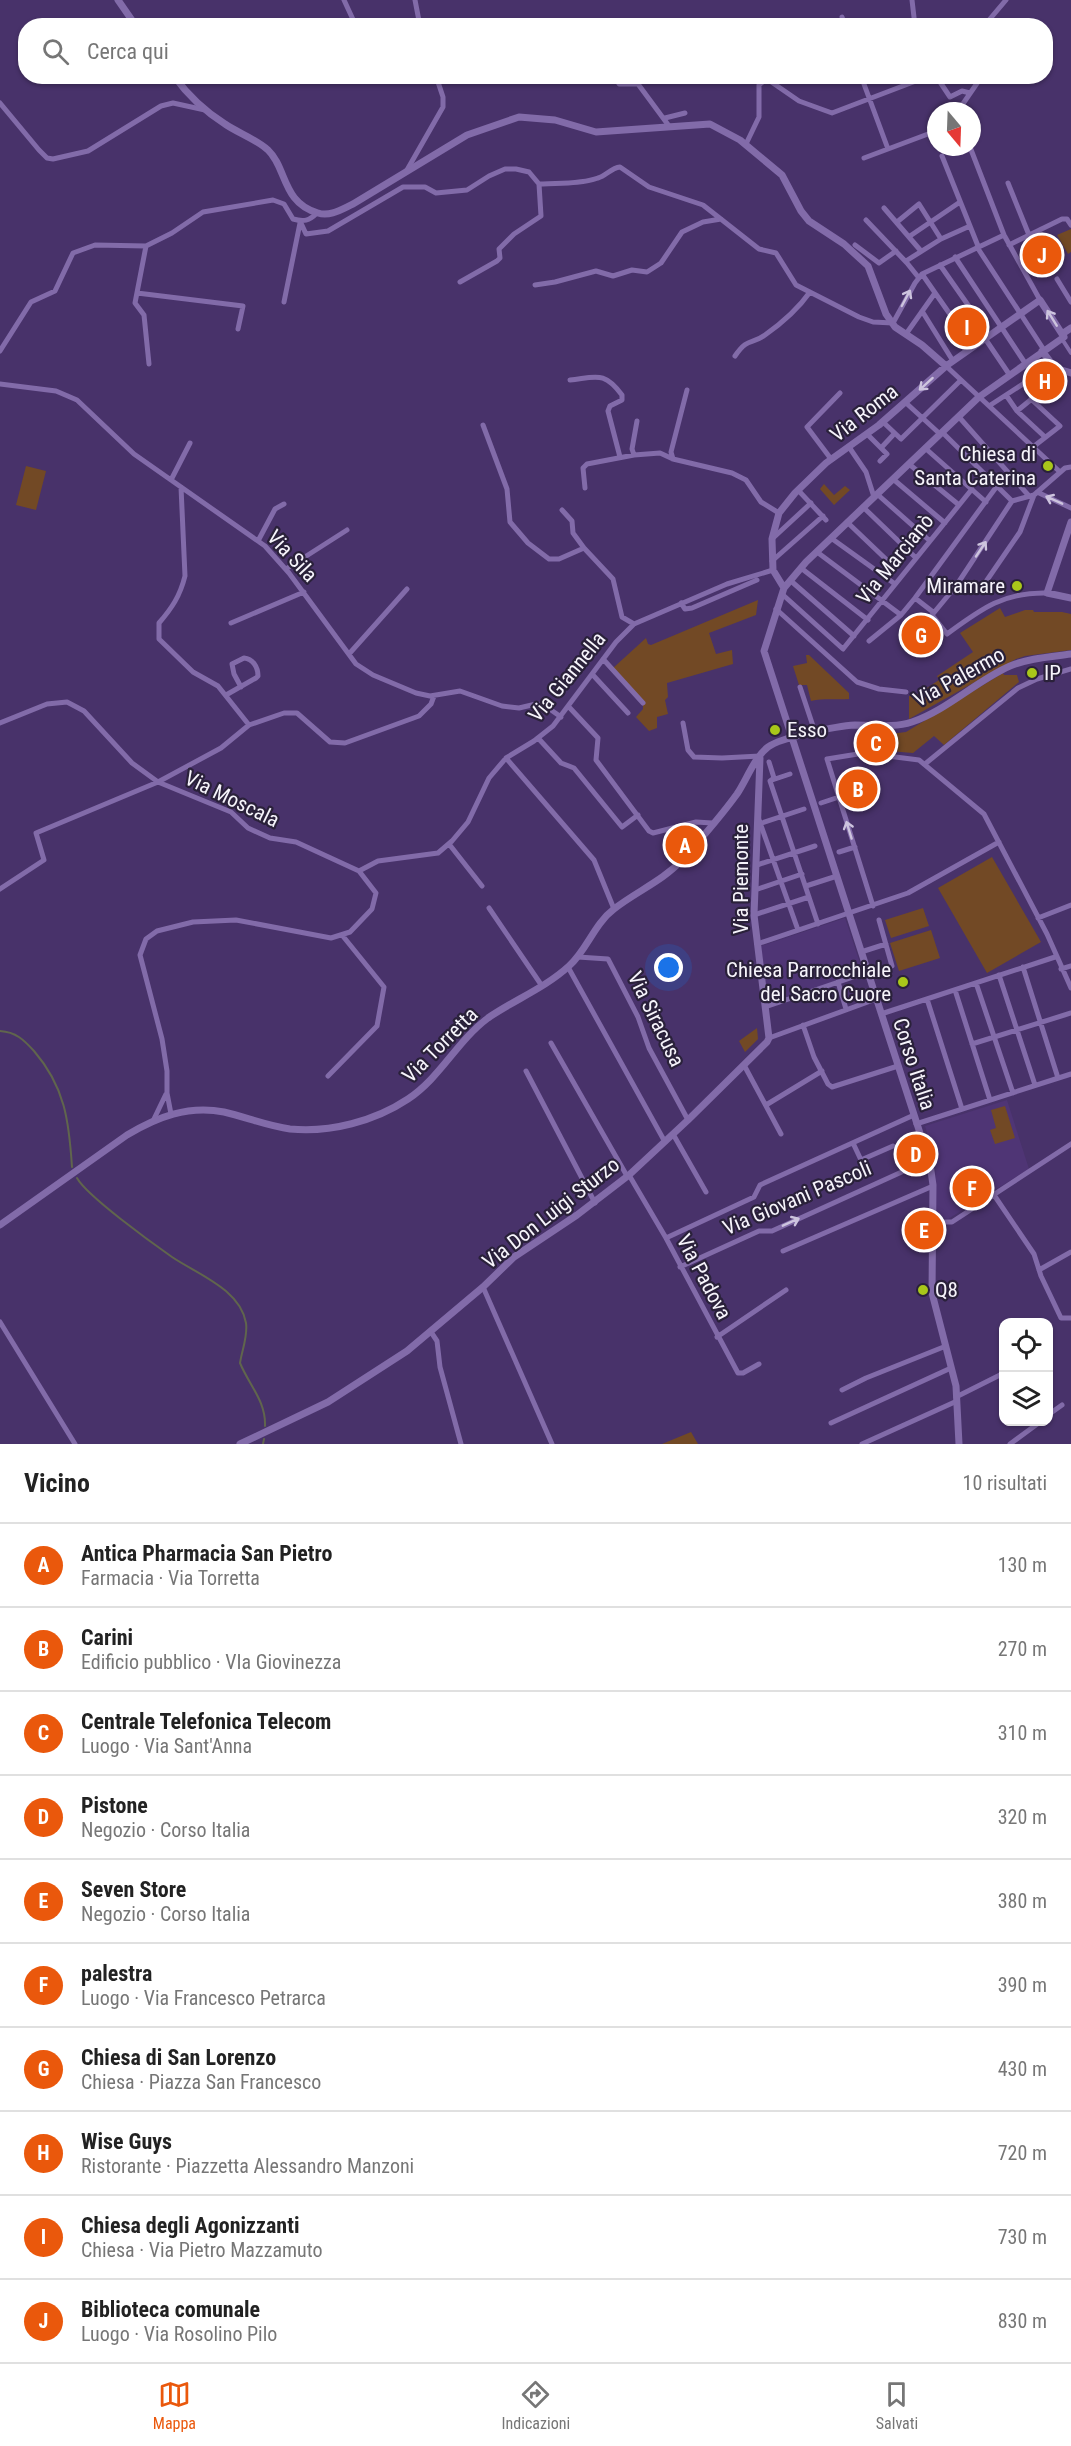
<!DOCTYPE html>
<html lang="it">
<head>
<meta charset="utf-8">
<style>
  body { margin:0; font-family:"Roboto Condensed",sans-serif; background:#f2f2f2; color:#222 }
  .controls { position:absolute; right:18px; bottom:18px; display:grid; overflow:hidden; border-radius:12px; box-shadow:0 2px 4px #0004 }
  .controls button { width:54px; height:54px; display:grid; place-items:center; padding:0; border:0; border-bottom:2px solid #e0e0e0; background:#fff; color:#222; font:30px sans-serif }
  .compass { position:absolute; left:927px; top:102px; width:54px; height:54px; border-radius:50%; background:#fff; box-shadow:0 2px 4px #0004; rotate:161deg }
  .you { position:absolute; left:669px; top:968px; width:21px; height:21px; margin:-15px; border:4px solid #fff; border-radius:50%; background:#1a73e8; box-shadow:0 0 0 9px #1a73e833 }
  .badge { display:grid; place-items:center; width:39px; height:39px; border-radius:50%; background:#ea580c; color:#fff; font-size:20px; font-weight:700 }
  .pin { position:absolute; translate:-50% -50%; border:3px solid #fff; box-shadow:0 2px 6px #0006 }
  .list { margin:0; padding:0; list-style:none }
  h2 { display:flex; justify-content:space-between; align-items:center; height:78px; margin:0; padding:0 24px; font-size:26px }
  h2 small { font-size:20px; font-weight:400; color:#767676 }
  .list li { display:grid; grid-template-columns:39px 1fr auto; gap:18px; align-items:center; box-sizing:border-box; height:84px; padding:0 24px; border-top:2px solid #e0e0e0 }
  .list b { display:block; font-size:22px; white-space:nowrap }
  .list p { margin:0; font-size:20px; white-space:nowrap; color:#767676 }
  .list em { font-size:20px; font-style:normal; color:#767676 }
  .icon { flex:none; width:33px; height:33px; fill:none; stroke:currentColor; stroke-width:2; stroke-linecap:round; stroke-linejoin:round }
  .map { position:relative; flex:none; width:1071px; height:1444px; overflow:hidden }
  .search { position:absolute; background:#fff; box-shadow:0 2px 4px #0004; left:18px; right:18px; top:18px; height:66px; display:flex; align-items:center; gap:15px; box-sizing:border-box; padding:0 21px; border-radius:24px; color:#767676; font-size:22px }
  .sheet { height:918px; background:#fff }
  nav { display:flex; justify-content:space-around; align-items:center; box-sizing:border-box; height:84px; border-top:2px solid #e0e0e0; background:#fff; font-size:16px; color:#767676 }
  nav a { display:grid; justify-items:center; gap:3px }
  nav .on { color:#ea580c }
  .map>svg:first-child { display:block }
  .built { fill:#4f3575 }
  .green { fill:#724925 }
  .lines { fill:none; stroke-linecap:round; stroke-linejoin:round }
  .stream { stroke:#60654d; stroke-width:2 }
  .pedestrian { stroke:#826ba9; stroke-width:4 }
  .minor { stroke:#826ba9; stroke-width:5 }
  .tertiary { stroke:#826ba9; stroke-width:7 }
  .oneway { stroke:#cdc4de }
  .poi-dot { fill:#a9c71a; stroke:#2a213a; stroke-width:2 }
  .labels { text-anchor:middle; stroke-width:4.5; stroke-linejoin:round; paint-order:stroke }
  .street-label { font-size:21px; fill:#f6f4fb; stroke:#2a213a }
  .poi-label { font-size:21px; fill:#f6f4fb; stroke:#2a213a; text-anchor:end }
</style>
</head>
<body>
<div class="map">
<svg width="1071" height="1444" viewBox="0 0 1071 1444">
  <rect width="100%" height="100%" fill="#48326a"/>
  <path class="built" d="M845,918L863,972L768,1004L761,946Z
    M1007,1100L1029,1169L948,1219L939,1218L936,1209L935,1160L925,1126Z"/>
  <path class="green" d="M1071,229V252L1068,254L1057,235Z
    M26,466L46,471L36,510L16,505Z
    M824,484L834,495L845,486L850,490L834,505L820,489Z
    M758,600L756,615L709,633L716,654L732,650L733,664L667,683L668,697L665,700L668,714L657,717V728L649,731L636,717L643,709V703L612,669L646,638L648,644L651,645Z
    M1000,608L1005,617L1025,610H1033L1034,612H1062L1071,614V650L1025,656L1016,659L909,719V696L916,695L939,680L937,676L973,652L960,633Z
    M806,655H809L849,693V699C836,700 824,698 811,701L807,685H799L793,666L807,663Z
    M1003,673L1004,675H1017L1019,682L944,745L934,736L913,753L889,751L890,734L906,732Z
    M992,857L1041,942L987,973L938,888Z
    M923,908L929,926L891,938L885,920Z
    M931,930L940,958L899,971L890,943Z
    M757,1028L758,1039L745,1052L739,1041Z
    M1005,1106L1015,1138L995,1144L990,1130L996,1128L991,1110Z
    M691,1432L698,1444H662Z"/>
  <g class="lines">
    <path class="stream" d="M0,1031C16,1032 24,1040 34,1051C65,1087 69,1121 72,1167
      M77,1178C87,1196 152,1243 172,1257C197,1274 240,1289 246,1323C248,1336 242,1350 240,1363C249,1385 266,1401 265,1426
      M263,1444L264,1439"/>
    <path class="pedestrian" d="M1062,339L1071,353
      M1056,394L1044,389L1061,371"/>
    <path class="minor" d="M344,0L356,26
      M415,0L420,26
      M912,0L915,26
      M842,17L845,26
      M984,26L1006,0
      M615,76L619,84H638L669,126
      M861,76L888,149
      M936,76L950,97L962,91L970,93
      M0,103L39,150L47,158L53,159L88,151L161,106L173,103L205,110
      M958,111L982,76
      M665,118L685,113
      M746,144L759,117V85L765,80L770,81L799,101L832,113L929,76
      M970,147L1004,235L1040,300
      M942,156L978,246
      M864,158L936,131
      M407,170L443,107V97L436,76
      M1008,183L1029,235
      M884,208L921,251
      M866,220L907,263L919,278
      M300,221L306,234L328,231L403,187H425L436,193L467,190L489,176L505,169H516L529,172L539,184H543C561,183 581,184 598,178C606,176 611,168 620,167L649,187L703,205L759,249L776,253L796,285L859,317L873,322L893,323L915,283L922,274L1004,235
      M897,222L919,204L941,239
      M910,236L960,202
      M855,245L879,263L896,251
      M1009,245L1062,219H1067L1071,225
      M146,246L135,303L144,315L149,364
      M977,247L1044,350
      M955,257L1025,363
      M906,261L941,239L970,226
      M940,265L975,315
      M922,274L972,346
      M1057,279L1071,302
      M460,282L497,261L500,258L499,249L514,234L541,216L539,184
      M535,285L555,282L596,271L613,276L632,270L647,272L661,263L682,232L703,222L721,219
      M137,293L243,306L238,329
      M284,302L300,223
      M922,311L953,361
      M906,334L935,293
      M984,337L1009,374
      M0,351L31,302L55,291L73,253L95,245L146,246L172,233L203,212L273,200L284,204L293,219C304,222 309,221 317,213
      M735,356C748,337 751,345 765,335C782,323 798,309 810,292
      M946,366L1060,472
      M570,380C597,377 604,371 622,395V400L610,406L608,411L620,457
      M0,384L56,391L77,400L134,454L265,546L289,573L356,664L373,675L416,693L430,696L460,691L502,706L519,708L536,704L544,705L561,717
      M1006,395L1017,411L1045,437
      M1031,399L1060,426L1033,447
      M905,402L940,434
      M989,406L1052,365
      M1017,411L1044,389
      M959,417L1029,496
      M883,422L901,439L961,380
      M483,425L507,489L510,522L528,543L549,559H559L584,548
      M942,432L1012,501
      M867,434L887,454L880,461
      M849,447L866,472L874,497
      M881,448L894,434
      M925,448L986,502
      M634,455L632,449L637,421
      M673,459L671,452L687,390
      M831,459L807,427L840,393
      M909,464L959,505
      M893,479L945,523
      M171,480L190,443
      M181,487L185,576C180,596 172,608 159,623V639L193,672L218,686L249,725
      M585,488L583,468L587,464L634,455L660,453L673,459L732,473L746,480L761,502L779,513
      M798,490L826,520
      M1037,492L1071,508
      M877,494L930,541
      M1012,501L956,586L932,615L947,634C981,609 1003,592 1047,593
      M1012,501L1034,495L1065,468L1071,467
      M863,507L916,558
      M562,510L572,521L573,533L584,548L613,579L622,617L634,624
      M847,522L891,564L882,575
      M831,538L895,584
      M772,539L811,503
      M258,541L275,509L284,504
      M817,552L901,615
      M772,561L823,516
      M801,568L868,620
      M286,569L347,530
      M791,581L854,636
      M985,583L1020,532L1034,495
      M782,594L843,649L972,489
      M915,598L933,612
      M681,603L685,609L692,608L757,580
      M776,609L857,682L879,689L906,692
      M231,623L304,592
      M869,641L901,615L915,598L997,486
      M349,654L407,589
      M603,659L643,703
      M592,674L628,713
      M800,687L815,732
      M226,695L256,678L258,676C258,667 253,659 244,658L232,664L234,674L241,687
      M569,707L598,738L596,760L649,831L653,833L696,822L712,823
      M0,723L47,704L67,702L84,711L132,763L158,782L231,812L248,828L270,838L296,842L359,871L376,893L372,909L350,932L331,938L236,920L193,922L157,931L146,939L140,955L162,1039L167,1071V1093L171,1114
      M683,723L688,750L694,757L722,758L760,756
      M538,738L561,763L574,768L622,827L638,815
      M506,758L594,860L614,909
      M769,762L774,778L770,781L818,924
      M925,764L1018,688L1037,679L1071,669
      M772,780L790,774
      M821,803L839,797
      M758,817L798,930
      M762,823L804,809
      M449,844L482,886
      M839,852L855,847
      M757,865L815,846
      M359,871L378,861L438,853L452,841L468,822L489,778L506,758L534,741L553,726L616,642L634,624L727,584L773,570
      M806,886L837,876
      M0,889L44,860L36,833L158,782L221,748L249,725L284,713H297L330,742L345,743L419,716L431,704L434,696
      M755,890L802,874
      M873,906L827,759L864,753L919,760L984,814L1047,934L1071,988
      M489,908L542,986
      M754,915L809,897
      M1038,918L1071,905
      M757,944L908,893L999,842
      M861,952L886,944
      M578,957L608,959L638,1017L649,1048L688,1120
      M568,967L665,1142
      M1023,967L1058,1078
      M1061,969L1071,966
      M868,974L892,966L879,920
      M999,975L1035,1085
      M838,982L846,1009
      M976,983L1013,1093
      M955,990L990,1100
      M927,999L962,1109
      M765,1007L868,972
      M881,1014L1055,957
      M803,1025L814,1057L828,1084L832,1087L898,1066
      M769,1038L876,999
      M551,1043L627,1176
      M972,1044L1071,1013
      M744,1065L781,1134
      M526,1071L595,1203
      M328,1076L377,1026L384,987L342,935
      M766,1105L822,1071
      M153,1121L166,1094
      M916,1124L1071,1074
      M673,1134L706,1192
      M853,1143L861,1160L893,1146
      M629,1175L666,1238L738,1373H743L759,1364
      M994,1195L1034,1254L1041,1276L1061,1318H1071
      M933,1222H952L1071,1144
      M666,1238L754,1197L760,1185L914,1115
      M783,1251L933,1186
      M680,1267L759,1231H772L928,1160
      M1039,1270L1071,1252
      M483,1287L552,1444
      M0,1322L75,1444
      M431,1332L437,1341L440,1367L461,1444
      M717,1337L786,1290
      M842,1390L866,1378L946,1346
      M956,1397L1004,1373
      M1048,1415L1062,1405
      M831,1423L951,1368
      M862,1444L957,1401
      M1010,1444L1040,1422"/>
    <path class="tertiary" d="M118,0L136,26
      M174,76C187,94 206,112 225,124C238,133 256,139 268,150C287,168 282,203 318,213C330,217 342,209 353,204L467,135L519,117L555,120L596,132L710,124L740,140L782,175L801,211L809,221L844,244L868,266L886,314L895,327L922,345L946,366
      M1062,334L1071,328
      M1042,351L1055,368L1071,373
      M1071,522L1047,593L1071,598
      M784,588L773,570L772,539L779,513L795,493L826,463L879,425L946,366L1040,300L1064,337L979,397L806,562L784,588L764,651L930,1164L933,1185L932,1293L956,1386L959,1444
      M0,1225L127,1135C157,1117 188,1105 224,1112C246,1117 267,1126 290,1129C330,1133 375,1121 408,1099C440,1078 457,1041 488,1018C514,1000 545,988 569,966C587,950 594,924 614,909C637,891 663,881 683,859C701,839 721,816 737,794C747,779 754,758 768,747C781,737 838,726 855,725C874,725 894,728 912,722C947,710 976,681 1010,666C1030,658 1050,657 1071,654
      M240,1444L328,1402L407,1351L483,1287L514,1257L577,1215L629,1175L688,1120L767,1042L769,1038L754,915L760,758"/>
  </g>
  <defs><path id="oneway-shaft" d="M-6 0H5M1.5-3L5.5 0L1.5 3" fill="none" stroke-width="1.6" stroke-linecap="round" stroke-linejoin="round" transform="scale(1.5)"/></defs>
  <g class="oneway">
    <use href="#oneway-shaft" transform="translate(906 298) rotate(-62)"/>
    <use href="#oneway-shaft" transform="translate(1052 318) rotate(-122)"/>
    <use href="#oneway-shaft" transform="translate(926 384) rotate(138)"/>
    <use href="#oneway-shaft" transform="translate(1054 500) rotate(-156)"/>
    <use href="#oneway-shaft" transform="translate(981 549) rotate(-56)"/>
    <use href="#oneway-shaft" transform="translate(849 830) rotate(-107)"/>
    <use href="#oneway-shaft" transform="translate(791 1222) rotate(-24)"/>
  </g>
  <g class="poi-dot">
    <circle cx="1048" cy="466" r="6"/>
    <circle cx="1017" cy="586" r="6"/>
    <circle cx="1032" cy="673" r="6"/>
    <circle cx="775" cy="730" r="6"/>
    <circle cx="903" cy="982" r="6"/>
    <circle cx="923" cy="1290" r="6"/>
  </g>
  <g class="labels">
    <g class="street-label">
      <text transform="translate(864 413) rotate(-38)" y="7">Via Roma</text>
      <text transform="translate(292 556) rotate(47)" y="7">Via Sila</text>
      <text transform="translate(895 559) rotate(-51)" y="7">Via Marcianò</text>
      <text transform="translate(567 677) rotate(-51)" y="7">Via Giannella</text>
      <text transform="translate(959 677) rotate(-29)" y="7">Via Palermo</text>
      <text transform="translate(232 799) rotate(26)" y="7">Via Moscala</text>
      <text transform="translate(741 879) rotate(-90)" y="7">Via Piemonte</text>
      <text transform="translate(656 1019) rotate(64)" y="7">Via Siracusa</text>
      <text transform="translate(440 1045) rotate(-45)" y="7">Via Torretta</text>
      <text transform="translate(914 1064) rotate(72)" y="7">Corso Italia</text>
      <text transform="translate(797 1198) rotate(-23)" y="7">Via Giovani Pascoli</text>
      <text transform="translate(551 1213) rotate(-38)" y="7">Via Don Luigi Sturzo</text>
      <text transform="translate(704 1277) rotate(62)" y="7">Via Padova</text>
    </g>
    <g class="poi-label">
      <text x="1036" y="461">Chiesa di<tspan x="1036" dy="24">Santa Caterina</tspan></text>
      <text x="1005" y="593">Miramare</text>
      <text x="1044" y="680" text-anchor="start">IP</text>
      <text x="787" y="737" text-anchor="start">Esso</text>
      <text x="891" y="977">Chiesa Parrocchiale<tspan x="891" dy="24">del Sacro Cuore</tspan></text>
      <text x="935" y="1297" text-anchor="start">Q8</text>
    </g>
  </g>
</svg>
<div class="controls">
<button><svg class="icon" aria-label="locate" viewBox="0 0 24 24"><circle cx="12" cy="12" r="6"/><path d="M12 2v4M12 18v4M2 12h4M18 12h4"/></svg></button>
<button><svg class="icon" aria-label="layers" viewBox="0 0 24 24"><path d="M12 4l9 5-9 5-9-5zM3 14l9 5 9-5"/></svg></button>
</div>
<svg class="compass" viewBox="-18 -18 36 36"><path d="M0-13l5 13h-10z" fill="#e53935"/><path d="M0 13l5-13h-10z" fill="#767676"/></svg>
<div class="you"></div>
<div class="pin badge" style="left:685px;top:845px">A</div>
<div class="pin badge" style="left:858px;top:789px">B</div>
<div class="pin badge" style="left:876px;top:743px">C</div>
<div class="pin badge" style="left:916px;top:1154px">D</div>
<div class="pin badge" style="left:924px;top:1230px">E</div>
<div class="pin badge" style="left:972px;top:1188px">F</div>
<div class="pin badge" style="left:921px;top:635px">G</div>
<div class="pin badge" style="left:1045px;top:381px">H</div>
<div class="pin badge" style="left:967px;top:327px">I</div>
<div class="pin badge" style="left:1042px;top:255px">J</div>
<div class="search"><svg class="icon" aria-label="search" viewBox="0 0 24 24"><circle cx="10" cy="10" r="6"/><path d="M15 15l6 6"/></svg>Cerca qui</div>
</div>
<section class="sheet">
<h2>Vicino<small>10 risultati</small></h2>
<ul class="list">
<li><span class="badge">A</span><div><b>Antica Pharmacia San Pietro</b><p>Farmacia · Via Torretta</p></div><em>130 m</em></li>
<li><span class="badge">B</span><div><b>Carini</b><p>Edificio pubblico · VIa Giovinezza</p></div><em>270 m</em></li>
<li><span class="badge">C</span><div><b>Centrale Telefonica Telecom</b><p>Luogo · Via Sant'Anna</p></div><em>310 m</em></li>
<li><span class="badge">D</span><div><b>Pistone</b><p>Negozio · Corso Italia</p></div><em>320 m</em></li>
<li><span class="badge">E</span><div><b>Seven Store</b><p>Negozio · Corso Italia</p></div><em>380 m</em></li>
<li><span class="badge">F</span><div><b>palestra</b><p>Luogo · Via Francesco Petrarca</p></div><em>390 m</em></li>
<li><span class="badge">G</span><div><b>Chiesa di San Lorenzo</b><p>Chiesa · Piazza San Francesco</p></div><em>430 m</em></li>
<li><span class="badge">H</span><div><b>Wise Guys</b><p>Ristorante · Piazzetta Alessandro Manzoni</p></div><em>720 m</em></li>
<li><span class="badge">I</span><div><b>Chiesa degli Agonizzanti</b><p>Chiesa · Via Pietro Mazzamuto</p></div><em>730 m</em></li>
<li><span class="badge">J</span><div><b>Biblioteca comunale</b><p>Luogo · Via Rosolino Pilo</p></div><em>830 m</em></li>
</ul>
</section>
<nav>
<a class="on"><svg class="icon" aria-label="map" viewBox="0 0 24 24"><path d="M3 6l6-2 6 2 6-2v14l-6 2-6-2-6 2zM9 4v14M15 6v14"/></svg>Mappa</a>
<a><svg class="icon" aria-label="directions" viewBox="0 0 24 24"><path d="M12 3l9 9-9 9-9-9zM9 14v-3h6M13 9l2 2-2 2"/></svg>Indicazioni</a>
<a><svg class="icon" aria-label="saved" viewBox="0 0 24 24"><path d="M7 4h10v16l-5-4-5 4z"/></svg>Salvati</a>
</nav>
</body>
</html>
